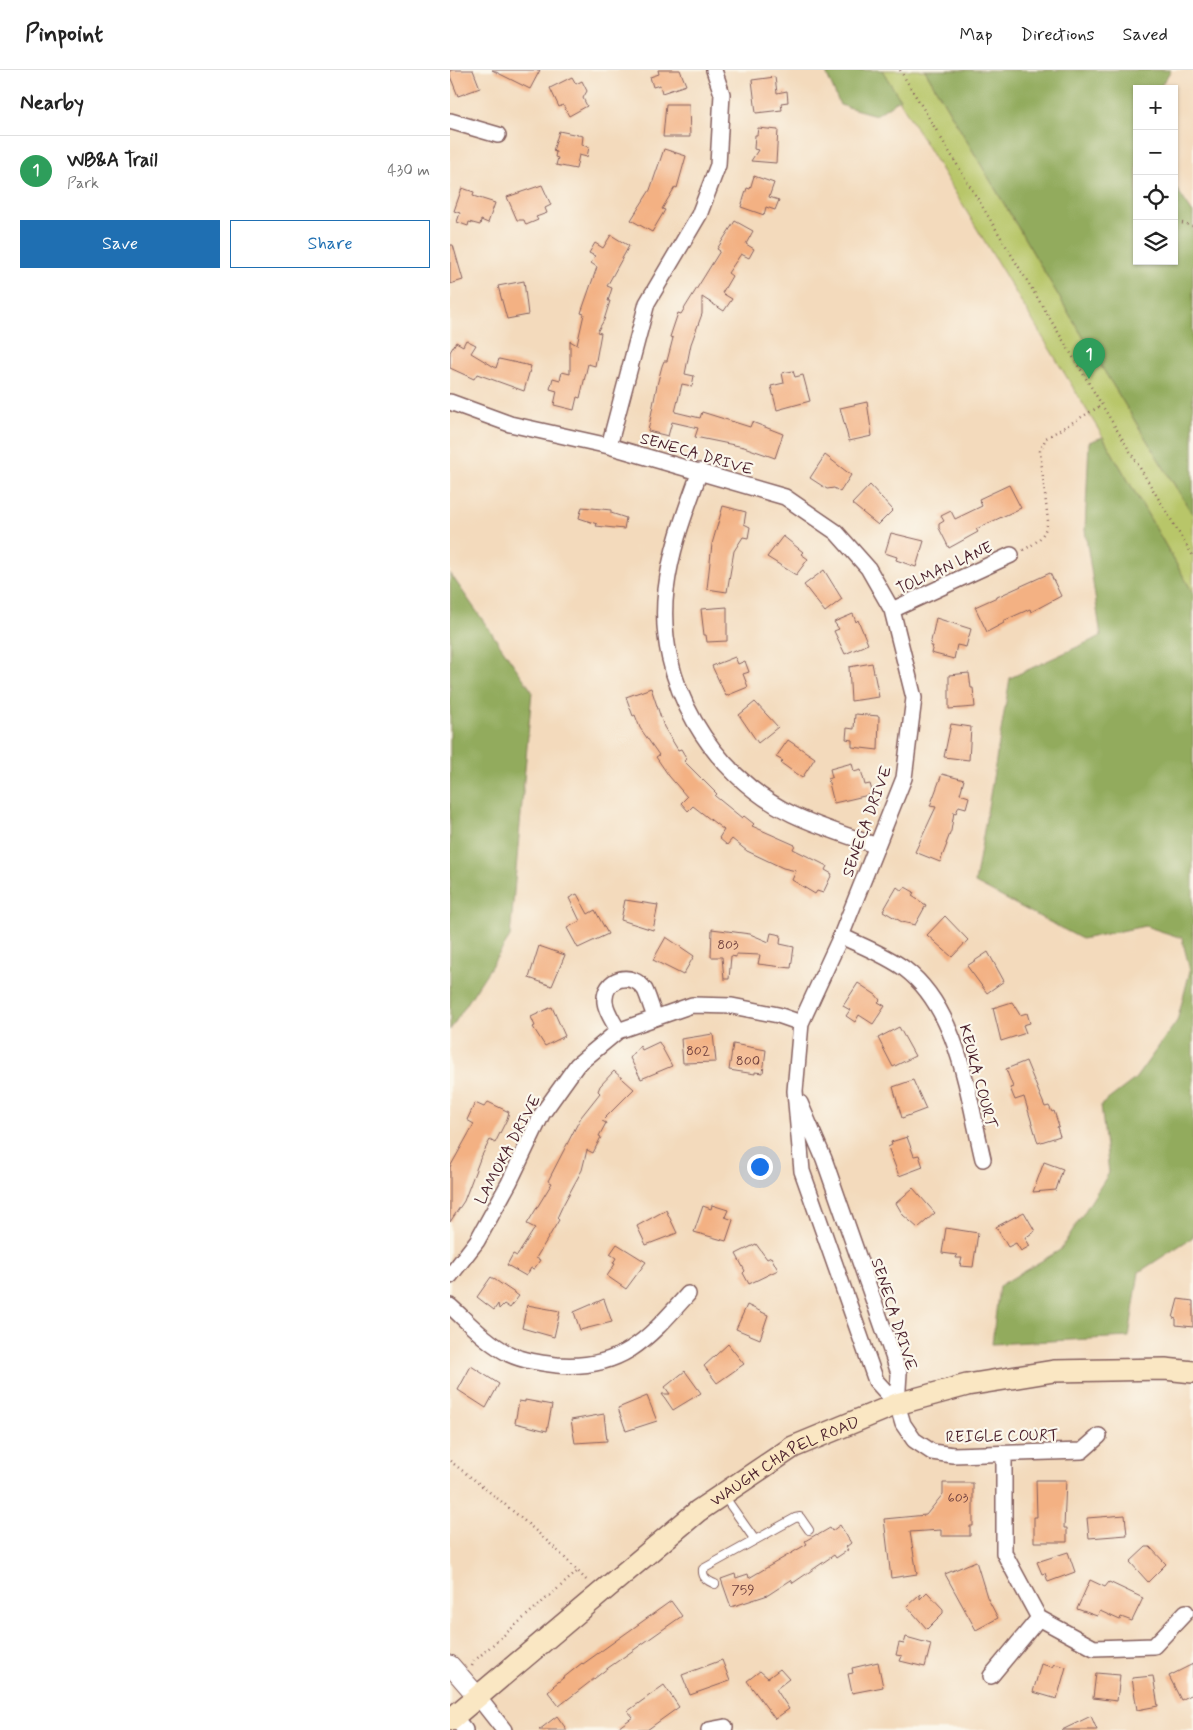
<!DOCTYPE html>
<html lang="en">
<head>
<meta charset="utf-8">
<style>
  body { margin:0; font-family:Mynerve,sans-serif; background:#f2f2f2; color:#222 }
  .controls { position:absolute; right:15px; top:15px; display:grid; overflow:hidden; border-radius:0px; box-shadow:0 1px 4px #0004 }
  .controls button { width:45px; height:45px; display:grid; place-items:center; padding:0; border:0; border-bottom:1px solid #e0e0e0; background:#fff; color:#222; font:25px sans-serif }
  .you { position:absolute; left:309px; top:1096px; width:18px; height:18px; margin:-12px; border:4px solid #fff; border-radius:50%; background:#1a73e8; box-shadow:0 0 0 8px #1a73e833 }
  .badge { display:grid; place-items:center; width:32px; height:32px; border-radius:50%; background:#1f6fb2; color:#fff; font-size:16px; font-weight:700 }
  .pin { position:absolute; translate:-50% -41px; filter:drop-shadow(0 1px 2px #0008) }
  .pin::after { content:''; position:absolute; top:26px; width:18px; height:15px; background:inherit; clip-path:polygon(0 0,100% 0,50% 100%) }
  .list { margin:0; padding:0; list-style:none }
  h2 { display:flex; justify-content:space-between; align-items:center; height:65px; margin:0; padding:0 20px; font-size:21px }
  h2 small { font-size:16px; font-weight:400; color:#767676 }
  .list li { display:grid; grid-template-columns:32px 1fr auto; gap:15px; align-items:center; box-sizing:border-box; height:70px; padding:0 20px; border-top:1px solid #e0e0e0 }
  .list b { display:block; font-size:19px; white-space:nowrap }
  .list p { margin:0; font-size:16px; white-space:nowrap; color:#767676 }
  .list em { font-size:16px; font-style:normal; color:#767676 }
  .actions { display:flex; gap:10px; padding:15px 20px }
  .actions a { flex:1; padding:11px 0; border:1px solid #1f6fb2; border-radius:0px; text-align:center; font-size:18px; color:#1f6fb2 }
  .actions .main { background:#1f6fb2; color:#fff }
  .icon { flex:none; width:28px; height:28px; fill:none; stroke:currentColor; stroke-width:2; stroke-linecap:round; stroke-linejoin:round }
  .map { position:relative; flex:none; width:743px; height:1660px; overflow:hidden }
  header { display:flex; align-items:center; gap:30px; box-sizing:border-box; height:70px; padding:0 25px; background:#fff; border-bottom:1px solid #e0e0e0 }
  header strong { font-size:24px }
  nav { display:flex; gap:28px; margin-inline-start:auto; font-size:18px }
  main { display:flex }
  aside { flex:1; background:#fff }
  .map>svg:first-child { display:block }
  .green { fill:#b8c669; stroke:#81724a }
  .forest { fill:#92ab5d; stroke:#6e6544 }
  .building { fill:#f3b183 }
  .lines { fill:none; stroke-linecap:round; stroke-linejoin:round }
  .service-casing { stroke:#85605e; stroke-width:10 }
  .minor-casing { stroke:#85605e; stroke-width:18 }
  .tertiary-casing { stroke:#85605e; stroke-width:21 }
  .secondary-casing { stroke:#85605e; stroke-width:24 }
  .path { stroke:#85605e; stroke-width:2.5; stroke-dasharray:1 4; stroke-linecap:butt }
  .service { stroke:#fff; stroke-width:8 }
  .minor { stroke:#fff; stroke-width:15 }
  .tertiary { stroke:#fff; stroke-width:19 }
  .secondary { stroke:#fae7c3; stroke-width:21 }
  .labels { text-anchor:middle; stroke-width:4.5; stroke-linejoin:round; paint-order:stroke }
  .number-label { font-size:14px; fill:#744441 }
  .street-label { font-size:16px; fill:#4a1f2b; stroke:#fbf7ec }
</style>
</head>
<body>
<header>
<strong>Pinpoint</strong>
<nav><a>Map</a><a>Directions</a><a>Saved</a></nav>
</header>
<main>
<aside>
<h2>Nearby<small></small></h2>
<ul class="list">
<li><span class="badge" style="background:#2e9e5b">1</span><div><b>WB&amp;A Trail</b><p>Park</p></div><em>430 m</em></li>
</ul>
<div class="actions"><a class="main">Save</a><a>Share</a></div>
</aside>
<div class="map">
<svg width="743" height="1660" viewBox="0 0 743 1660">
  <rect width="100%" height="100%" fill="#fbf7ec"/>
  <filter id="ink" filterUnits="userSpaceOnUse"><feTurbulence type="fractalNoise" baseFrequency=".02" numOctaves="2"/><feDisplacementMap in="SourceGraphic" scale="10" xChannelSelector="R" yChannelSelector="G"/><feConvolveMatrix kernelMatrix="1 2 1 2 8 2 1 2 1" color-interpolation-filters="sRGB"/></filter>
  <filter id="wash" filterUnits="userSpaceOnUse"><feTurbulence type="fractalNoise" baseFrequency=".0096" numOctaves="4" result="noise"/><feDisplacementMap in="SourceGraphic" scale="20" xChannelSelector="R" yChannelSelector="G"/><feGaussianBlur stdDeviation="1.12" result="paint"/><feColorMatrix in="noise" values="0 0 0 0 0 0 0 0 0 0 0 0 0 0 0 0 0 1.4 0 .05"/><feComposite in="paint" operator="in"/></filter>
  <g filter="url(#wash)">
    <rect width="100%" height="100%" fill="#f3dabc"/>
    <path class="green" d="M431,0H475L624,252L743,445V523L653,367Z"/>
    <path class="forest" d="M375,0H432L450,29L426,45L390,35Z
      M475,0H721L709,19H687V191H724V115L743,143V445L624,252Z
      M653,367L743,523V1167L689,1202L679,1267L542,1274L549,1216L610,1180L659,1103L651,1035L685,1009L727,951L740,901L732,868L695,856L632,869L525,813L560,608L651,566L635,460L639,372Z
      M0,503L82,621L60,867L0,960Z"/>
    <g id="blocks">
      <path class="building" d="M0,0H23L30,18L8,26L0,6Z
        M42,0H90L80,19Z
        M208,0H230L236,15L212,23L210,15L203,17L200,7L209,4Z
        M122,7L126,14L132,11L137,21L133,28L137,36L119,46L113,35L109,37L100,18Z
        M325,7L327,23L337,21L338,32L331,33L332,40L306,43L302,10Z
        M216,34H239L240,67H213Z
        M308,58L328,60L326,93L301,91L308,80L304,79L305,65H307Z
        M109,61L133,66L132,75L139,77L137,87L129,85L126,99L106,95L108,88L105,87L106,82L103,81Z
        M214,79L236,86L227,118L225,117L212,139L215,140L202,162L181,150L200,120Z
        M304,106L324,113L319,127L329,130L325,140L316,137L314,145L291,137L297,118L300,119Z
        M92,115L101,135L95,138L97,143L86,147L88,150L76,155L74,150H67L57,127Z
        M12,118L24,122L23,126L45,133L38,153L31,150L30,155L19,152L18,156L7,152L10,143L4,141Z
        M285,151L303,161L296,174L304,179L299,188L291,184L278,203L282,206L272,223L282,229L274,241L252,227V244L241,274L235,304L244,306L242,316L232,314L225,342L250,348L252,342L300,357L302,352L333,364L325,388L294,377L245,367L248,358L222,352L218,366L198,361L207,315L212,296L214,291H217L223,268L220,267L228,243L231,244L270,181L267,179Z
        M161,165L179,176L157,216L162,218L158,231H160L154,250L147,262L151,263L145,296L138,294L130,328L127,327L124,340L104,335L107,321L100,319L103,308L110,310L112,302L120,304V271L127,275L134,244L131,243L147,197L141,193L145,186L139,183L145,173L153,178Z
        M0,175H3L13,210L0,214Z
        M74,211L78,245L57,249L48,216Z
        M16,270L26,275L21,283L46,298L49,289L81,296L74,321L27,304L24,309L0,298V282L6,272L13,276Z
        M343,301L345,307L353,305L360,331L327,340L321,316L334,313L332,303Z
        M417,332L422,366L399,371L390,338Z
        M375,385L401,405L390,422L384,418L377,419L360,408Z
        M420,415L443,440L428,455L402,434Z
        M559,415L571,438L526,459L528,462L499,478L489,458V454L494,451L491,446L501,441L505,449L532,436L529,429Z
        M273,436L296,442L294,454L300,457L298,468L293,467L284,481L277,522L257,519L262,474Z
        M132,437L161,440V443L176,448L174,459L146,456L147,454L129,448Z
        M441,463L474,471L466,497L446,490L447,487L435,483Z
        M333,466L353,482L351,484L358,489L346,505L317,487Z
        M374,500L392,529L375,542L354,515Z
        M600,503L611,526L581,542L580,539L553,551L554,553L537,562L525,537Z
        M277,537V571L257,572L256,565H254L251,539Z
        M403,544L406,552L408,550L418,574L395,584L384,561L389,559L384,552Z
        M486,548L521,559L516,577L507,575L504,589L481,583L483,576H480Z
        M285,587L288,594L295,591L299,602L293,604L298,617L276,626L262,596Z
        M422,593L429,627L401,631L399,597Z
        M519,603L521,618H523L525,637L499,639V605Z
        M201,618L214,657L228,680L231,679L237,689L234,691L267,724L265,726L292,748L294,746L304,754L302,756L345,775L343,779L377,796L375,800L382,804L373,823L367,821L365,824L342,810L346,801L333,798L297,781L282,769L277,775L269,768L274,760L243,736L238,741L231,733L237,727L219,706L206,687L209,685L190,658L185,645L183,646L176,627Z
        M305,632L328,657L308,673L289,645Z
        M405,644L429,646L428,680L402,677V670L396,669L397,658L404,659Z
        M501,654L521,657L519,690L494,687Z
        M338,670L365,688L352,708L331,693L333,691L326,687Z
        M402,693L404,702L411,700L415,715L420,714L423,724L384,733L378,709L382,707L380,699Z
        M492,704L514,710L510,724L519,727L516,738L509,736L506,743L504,742L501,761L496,774H497L490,792L465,782L486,737L480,736Z
        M447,817L452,821L455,817L464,822L462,826L476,835L465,855L452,852L433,841Z
        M127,824L138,844L145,840L158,864L128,878L117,858L130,851L119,828Z
        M175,830L208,835L203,860L171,850Z
        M495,846L518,870L502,887L477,865Z
        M262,859L300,864L319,872L321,863L331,865L330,874L344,877L341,898L308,894L310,885L286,884V887L281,886L279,909H274L272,887H261Z
        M216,867L244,886L233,905L203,890Z
        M89,876L115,885L102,916L79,908Z
        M538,882L554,911L537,923L517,896Z
        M408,913L426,925L430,930L428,932L435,936L423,954L409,945L405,952L396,946L400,940L393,936Z
        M562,932L570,945L577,943L580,953L573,955L576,963L551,971L543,938Z
        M102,937L115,966L95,976L83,957L85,956L81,947Z
        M449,957L465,986L443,997L428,968Z
        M263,964L266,992L233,993L231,969Z
        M209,972L222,996L191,1009L180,988L190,976L192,980Z
        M283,974L316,980L313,1003L305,1002V1004L279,1000Z
        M576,991L595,1037L599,1036L602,1042L604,1041L609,1056L607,1057L610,1066L588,1073L574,1027L565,1030L560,1018L563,1017L556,999Z
        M164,1001L184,1019L152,1051L156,1053L149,1066L151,1067L143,1083L137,1080L132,1100L113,1135L107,1148L109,1150L86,1188L90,1190L84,1199L81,1198L76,1206L57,1195L63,1184L67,1186L85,1158L77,1154L102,1113L98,1111L131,1047L150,1023L148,1021L150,1016Z
        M463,1010L476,1039L452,1048L443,1017Z
        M38,1032L59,1042L57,1049L45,1073L40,1070L30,1089L14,1131L0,1152V1097L24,1054L17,1050L25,1033L34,1037Z
        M457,1067L464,1086L469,1085L473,1097L449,1106L438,1077L442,1075L441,1072Z
        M594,1092L613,1099L606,1120L583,1122Z
        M463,1118L485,1143L468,1158L453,1145L446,1133Z
        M262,1135L278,1140L275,1147L283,1150L276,1171L244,1162L253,1136L261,1139Z
        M216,1140L227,1163L196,1175L187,1156Z
        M574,1142L585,1161L575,1168L580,1176L571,1181L566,1173L558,1177L546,1157Z
        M496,1158L528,1163L523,1197L510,1196L512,1188H506L507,1185L492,1183Z
        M167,1174L196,1192L176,1219L157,1206L165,1194L163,1193L166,1188L160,1184Z
        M306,1174L317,1189L321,1187L328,1200L299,1214L293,1203L295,1201L286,1184Z
        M41,1207L69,1226L60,1238L54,1234L49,1239L48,1234L44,1240L27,1227Z
        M154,1229L162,1252L130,1260L124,1242Z
        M728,1229L743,1231V1257L726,1255V1249L723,1248Z
        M77,1235L110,1241L104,1267L72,1258Z
        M297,1235L318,1245L310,1269L286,1259Z
        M278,1274L294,1294L267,1313L254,1296Z
        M21,1296L49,1314L36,1338L8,1320Z
        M235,1301L251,1323L223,1340L212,1324H220L215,1317Z
        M197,1326L207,1351L176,1361L168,1338Z
        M75,1330L102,1335L97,1361L65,1353L69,1331L75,1332Z
        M154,1344L157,1371L125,1373L121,1350Z
        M586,1410H616L614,1458H617V1472H584V1447H587Z
        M493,1413H523V1456H520V1466H491V1460L460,1462L467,1504L441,1508L434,1449L476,1445L493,1424Z
        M675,1445L677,1465L639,1468L637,1448Z
        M390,1455L401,1473L396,1477L398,1480L386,1488L384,1485L343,1513L341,1510L318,1525L281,1537L271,1509L285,1504L286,1508L298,1504L299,1508L357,1474L355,1471L367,1464L368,1465L380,1458L382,1461Z
        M696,1477H700L716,1494L698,1512L680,1492Z
        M618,1482L625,1502L598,1512L595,1503L592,1504L587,1492Z
        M526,1491L537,1527L548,1548L526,1560L495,1504Z
        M640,1510L655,1517L659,1512L693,1528L682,1551L671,1547L670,1550L650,1541L647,1546L627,1539Z
        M477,1522L493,1539V1543L477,1559L457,1536L470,1524V1529Z
        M221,1531L232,1546L158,1598L109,1636L98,1622L104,1617L103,1616L132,1593L133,1594Z
        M456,1567L481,1574L475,1597L450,1591L452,1586L446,1585L449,1573L454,1574Z
        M272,1590L280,1611L240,1625L232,1605Z
        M428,1592L433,1617L402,1623L398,1604L403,1603L402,1598Z
        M591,1594L602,1597L604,1594L616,1597L607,1629L583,1622Z
        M743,1594V1624L731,1630L719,1606Z
        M330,1599L339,1609L326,1619L339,1639L325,1649L297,1611L310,1601L318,1608Z
        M646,1603L670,1605L667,1631L643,1628Z
        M703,1606L708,1636L687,1640L682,1608Z
        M214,1615L229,1637L197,1660H165L183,1647L178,1641Z
        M107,1646L117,1660H89Z
        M641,1646L647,1660H612Z"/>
    </g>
  </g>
  <g filter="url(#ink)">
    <use href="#blocks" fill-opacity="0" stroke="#85605e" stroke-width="1"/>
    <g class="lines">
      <defs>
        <path id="service" d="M274,1426L305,1470
          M265,1514C258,1511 252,1508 253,1499L345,1448L350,1447L359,1460"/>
        <path id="minor" d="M0,51L48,65
          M0,332L60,354L159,376L335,427L386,462L418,498L442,540L464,628L454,708L391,866L351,953L345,1021L352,1101L426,1311L447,1334
          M159,376L197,233L249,145L268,95L272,24L264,0
          M250,401C236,440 221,478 216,520C205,611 261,705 342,744C369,757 399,766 427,776
          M442,540L561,485
          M391,866C412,876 436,885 455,899C509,940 518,1027 533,1089
          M168,961C164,952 156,942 155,932C153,908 182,900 195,920C199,928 201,938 205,946
          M350,1033L374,1089L449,1303L447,1334L453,1354L464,1370L482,1382L503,1385L632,1381L649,1366
          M0,1206L27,1171L59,1113L92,1044L127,995L168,961L242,935L282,936L328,945L351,953
          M0,1236C19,1253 36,1272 59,1284C74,1291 91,1293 107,1295C172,1300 198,1269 238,1224
          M554,1384V1483L589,1548L644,1578L704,1576L736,1542
          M541,1606L589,1548
          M28,1627L54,1660
          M4,1647L15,1660
          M259,1660L275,1657"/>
        <path id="tertiary" d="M0,1595L28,1627"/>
        <g id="secondary">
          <path id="s1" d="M0,1650L248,1441L343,1377L447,1334L517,1315L604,1301L715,1299L743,1302"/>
        </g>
      </defs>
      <use href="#service" class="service-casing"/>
      <use href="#minor" class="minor-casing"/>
      <use href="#tertiary" class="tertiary-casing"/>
      <use href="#secondary" class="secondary-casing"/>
      <path class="path" d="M450,0L743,486
        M732,153L743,156
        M573,480C587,473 595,466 598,451L590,381L596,368L652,335
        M0,1391C49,1429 96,1466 138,1512
        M22,1596L24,1591L128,1501"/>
      <use href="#service" class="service"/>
      <use href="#minor" class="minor"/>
      <use href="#tertiary" class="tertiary"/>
      <use href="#secondary" class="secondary"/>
    </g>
  </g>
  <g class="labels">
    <g class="number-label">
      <text x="278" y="879">803</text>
      <text x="248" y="985">802</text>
      <text x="298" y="995">800</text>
      <text x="508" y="1432">603</text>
      <text x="293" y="1524">759</text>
    </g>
    <g class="street-label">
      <text transform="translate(247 383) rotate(16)" y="6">SENECA DRIVE</text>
      <text transform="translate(494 497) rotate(-25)" y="6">TOLMAN LANE</text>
      <text transform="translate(416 751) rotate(-70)" y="6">SENECA DRIVE</text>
      <text transform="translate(529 1006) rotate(75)" y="6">KEUKA COURT</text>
      <text transform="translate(57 1079) rotate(-62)" y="6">LAMOKA DRIVE</text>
      <text transform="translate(445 1244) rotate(72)" y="6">SENECA DRIVE</text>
      <text transform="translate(552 1365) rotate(-1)" y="6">REIGLE COURT</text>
      <text dy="6" stroke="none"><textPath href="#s1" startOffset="425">WAUGH CHAPEL ROAD</textPath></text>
    </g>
  </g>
</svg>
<div class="controls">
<button>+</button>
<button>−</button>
<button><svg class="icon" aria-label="locate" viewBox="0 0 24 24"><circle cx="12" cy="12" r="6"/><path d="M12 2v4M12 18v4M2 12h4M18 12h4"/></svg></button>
<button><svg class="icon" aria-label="layers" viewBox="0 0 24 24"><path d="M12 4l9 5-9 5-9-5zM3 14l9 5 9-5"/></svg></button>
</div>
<div class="you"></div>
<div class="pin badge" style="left:639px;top:309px;background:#2e9e5b">1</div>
</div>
</main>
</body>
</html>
